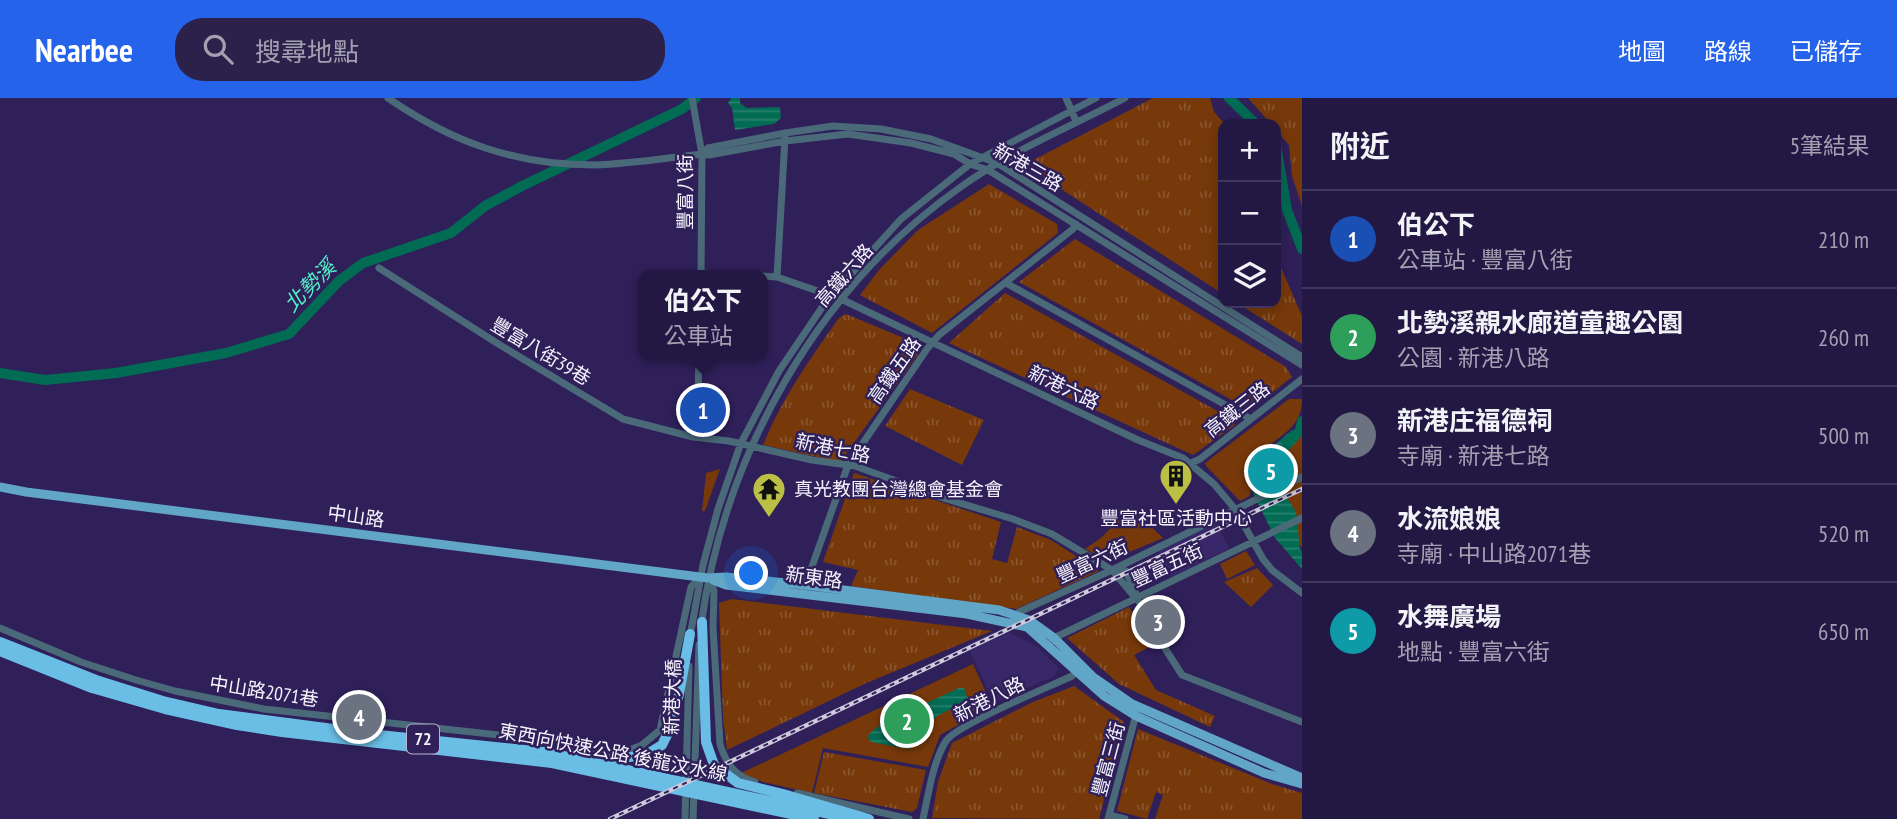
<!DOCTYPE html>
<html lang="zh-TW">
<head>
<meta charset="utf-8">
<style>
  body { margin:0; font-family:"PT Sans Narrow","Noto Sans TC",sans-serif; background:#2b214b; color:#f1f3f6 }
  .controls { position:absolute; right:21px; top:21px; display:grid; overflow:hidden; border-radius:14px; box-shadow:0 4px 18px #0003 }
  .controls button { width:63px; height:63px; display:grid; place-items:center; padding:0; border:0; border-bottom:2px solid #40375d; background:#231844; color:#f1f3f6; font:35px sans-serif }
  .you { position:absolute; left:752px; top:476px; width:24px; height:24px; margin:-18px; border:5px solid #fff; border-radius:50%; background:#1a73e8; box-shadow:0 0 0 10px #1a73e833 }
  .badge { display:grid; place-items:center; width:46px; height:46px; border-radius:50%; background:#2563eb; color:#fff; font-size:23px; font-weight:700 }
  .pin { position:absolute; translate:-50% -50%; border:4px solid #fff; box-shadow:0 2px 7px #0006 }
  .popup { position:absolute; left:638px; top:172px; width:130px; height:91px; box-sizing:border-box; display:grid; place-content:center; border-radius:14px; background:#231844; filter:drop-shadow(0 2px 5px #0005); font-size:23px; white-space:nowrap; color:#a3a0b2 }
  .popup b { font-size:26px; color:#f1f3f6 }
  .popup::after { content:''; position:absolute; left:50%; top:100%; margin-left:-14px; border:14px solid transparent; border-top-color:#231844 }
  .list { margin:0; padding:0; list-style:none }
  h2 { display:flex; justify-content:space-between; align-items:center; height:91px; margin:0; padding:0 28px; font-size:30px }
  h2 small { font-size:23px; font-weight:400; color:#a3a0b2 }
  .list li { display:grid; grid-template-columns:46px 1fr auto; gap:21px; align-items:center; box-sizing:border-box; height:98px; padding:0 28px; border-top:2px solid #40375d }
  .list b { display:block; font-size:26px; white-space:nowrap }
  .list p { margin:0; font-size:23px; white-space:nowrap; color:#a3a0b2 }
  .list em { font-size:23px; font-style:normal; color:#a3a0b2 }
  .icon { flex:none; width:38px; height:38px; fill:none; stroke:currentColor; stroke-width:2; stroke-linecap:round; stroke-linejoin:round }
  .map { position:relative; flex:none; width:1302px; height:721px; overflow:hidden }
  header { display:flex; align-items:center; gap:42px; box-sizing:border-box; height:98px; padding:0 35px; background:#2563eb; color:#fff }
  header strong { font-size:33px }
  nav { display:flex; gap:38px; margin-inline-start:auto; font-size:24px }
  .search { width:490px; height:63px; background:#2b214b; display:flex; align-items:center; gap:18px; box-sizing:border-box; padding:0 24px; border-radius:28px; color:#a3a0b2; font-size:26px }
  main { display:flex }
  aside { flex:1; background:#231844 }
  .map>svg:first-child { display:block }
  .built { fill:#382769 }
  .grass { fill:url(#grass-tufts) }
  .park { fill:#77390a }
  .water { fill:url(#water-rules) }
  .lines { fill:none; stroke-linecap:round; stroke-linejoin:round }
  .river { stroke:#016b54; stroke-width:10 }
  .minor { stroke:#4a6a7a; stroke-width:7 }
  .major { stroke:#61a5c7; stroke-width:9 }
  .highway { stroke:#6abde5; stroke-width:10 }
  .rail-casing { stroke:#cdcadb; stroke-width:4.5 }
  .rail { stroke:#2f205a; stroke-width:2; stroke-dasharray:5; stroke-linecap:butt }
  .labels { text-anchor:middle; stroke-width:5; stroke-linejoin:round; paint-order:stroke }
  .shield { fill:#2f205a; stroke:#b9b4cb; stroke-width:2 }
  .shield-label { font-size:18px; font-weight:bold; fill:#f4f3fb }
  .street-label { font-size:19px; fill:#f4f3fb; stroke:#2f205a }
  .poi-label { font-size:19px; fill:#f4f3fb; stroke:#2f205a; text-anchor:start }
  .water-label { font-size:21px; font-style:italic; fill:#50f1c5; stroke:#2f205a }
</style>
</head>
<body>
<header>
<strong>Nearbee</strong>
<div class="search"><svg class="icon" aria-label="search" viewBox="0 0 24 24"><circle cx="10" cy="10" r="6"/><path d="M15 15l6 6"/></svg>搜尋地點</div>
<nav><a>地圖</a><a>路線</a><a>已儲存</a></nav>
</header>
<main>
<div class="map">
<svg width="1302" height="721" viewBox="0 0 1302 721">
  <defs>
    <pattern id="grass-tufts" width="24" height="20" patternUnits="userSpaceOnUse" patternTransform="scale(1.75)"><rect width="24" height="20" fill="#77390a"/><path d="M3 7l-1-3M5 7V3M7 7l1-3M15 17l-1-3M17 17v-4M19 17l1-3" fill="none" stroke="#8b562f"/></pattern>
    <pattern id="water-rules" width="6" height="5" patternUnits="userSpaceOnUse" patternTransform="scale(1.75)"><rect width="6" height="5" fill="#016b54"/><path d="M0 2.5h6" fill="none" stroke="#27816e"/></pattern>
  </defs>
  <rect width="100%" height="100%" fill="#2f205a"/>
  <path class="built" d="M1215,424L1229,450L1171,479L1158,452Z
    M1001,531L1036,548L1059,571L1054,578L994,605L967,547Z"/>
  <path class="grass" d="M1153,0H1210L1214,14L1225,26L1223,196L1024,67Z
    M1248,0H1302V108L1292,78L1289,47L1276,32V26H1271Z
    M989,86L1057,126L1058,135L932,235L860,197L879,172L918,132Z
    M1075,141L1286,269L1292,279L1250,312L1019,184Z
    M1276,158L1302,218V246L1237,205H1276Z
    M1005,195L1232,321L1235,327L1193,357L949,245Z
    M846,216L918,246L919,255L840,364L763,347C782,300 810,261 839,220Z
    M910,291L984,322L962,367L885,328Z
    M854,375L1001,424L992,461L1007,465L1017,429L1051,442L1099,473L1016,511L851,488L858,472L823,464Z
    M1257,470L1273,487L1251,509L1224,484Z
    M732,501L992,533L864,586L727,652L723,620L719,505Z
    M1129,509L1153,547L1134,557L1156,592L1215,618L1210,629L1119,586L1067,540Z
    M1074,588L1124,624L1099,721L932,720L938,684L952,645L1033,604Z
    M1138,631L1272,686L1302,695V721H1155L1163,697L1156,694L1147,721L1117,713Z
    M824,654L926,672L917,710L912,714L814,695Z"/>
  <path class="park" d="M1289,301H1302C1302,334 1274,337 1260,359C1253,371 1252,385 1250,398L1240,403L1207,369L1205,365Z
    M1302,337V450L1290,434L1271,382L1278,351Z
    M720,371L705,413H702L706,375Z
    M1131,409L1163,440L1108,463L1085,451L1102,439Z
    M1246,453L1255,467L1227,481L1220,466Z
    M973,566L992,608L940,637L928,669L823,650L812,695L763,684L741,675Z"/>
  <path class="water" d="M731,0H740V5L747,10L780,9L781,20L774,26L735,32L732,10L728,5Z
    M1292,332L1300,340L1280,361L1276,382L1296,414L1300,451L1302,453V471L1275,440L1253,395L1262,358Z
    M959,590H964L968,602L937,618L909,651L871,644L868,640L869,636L883,625Z"/>
  <g class="lines">
    <path class="river" d="M1229,0L1256,26
      M1276,47L1287,112L1302,151
      M0,275L45,282L116,275L226,255L289,236L339,183L363,165L451,135L485,108L522,88L682,11L696,0
      M1287,344L1300,333L1302,323"/>
    <path class="minor" d="M388,0C452,44 515,67 594,67C630,66 666,60 702,56L709,57L785,43L848,36L911,45L954,56L970,66L988,72L1302,267
      M692,0L702,56L701,177
      M1066,0L1076,23
      M702,56L708,50L785,35L833,28L881,31L931,41L997,65L1302,259
      M379,170L500,247L623,321L693,339L729,343L812,362L855,368L940,399L1013,421L1052,436L1112,472L1126,473L1147,522L1182,577L1302,624
      M701,175L741,177
      M762,178L777,179L841,201L1138,342L1183,360L1214,386L1235,411L1263,461L1272,472L1302,495
      M777,179L785,40
      M1006,185L1249,320
      M697,338L699,258
      M1191,365L1200,361L1302,281
      M1112,472L1133,497
      M709,480L714,493L713,530L720,646C726,666 735,678 755,684
      M803,494L848,367L927,251L939,237L1073,131L1076,126
      M1014,520L1019,514L1112,472L1302,379
      M701,528C724,356 818,189 962,88C1013,52 1070,29 1125,0
      M0,530L81,564L136,582L175,593L264,611L544,642L602,653H627L642,647L660,632L691,489L700,479
      M690,538L703,467L718,411L741,345L779,273L825,205L901,121L970,66L1096,0
      M1049,547L1054,540L1302,420
      M797,695L909,721
      M1109,717L1125,721
      M685,721L689,568
      M693,721L699,547
      M923,721C928,698 933,663 946,643C956,627 1049,589 1072,578L1079,571
      M1108,721L1137,613"/>
    <path class="major" d="M0,389L26,394L708,480L726,479L805,487L999,512L1029,522L1054,540L1093,579L1132,606L1302,680
      M713,482L726,487L967,516L1027,529L1104,598L1136,618L1264,675L1302,686"/>
    <path class="highway" d="M702,524L706,644L714,667L738,685L783,696L869,721
      M0,544L96,582L163,603L219,616L379,637L545,654L852,721
      M0,553L92,590L165,611L237,627L282,634L552,665L814,721
      M598,661L644,658L662,647L667,637L679,596L690,536"/>
    <defs>
      <path id="rail" d="M610,721L1302,391"/>
    </defs>
    <use href="#rail" class="rail-casing"/>
    <use href="#rail" class="rail"/>
  </g>
  <defs>
    <symbol id="building-pin" viewBox="-11 -11 22 30"><path d="M0 17L-7.5 6A9.5 9.5 0 1 1 7.5 6Z" fill="#bbc044" stroke="#2f205a"/><path d="M-4-6H4V6H1V3H-1V6H-4ZM-2.5-4.3h1.7v1.8h-1.7ZM.8-4.3h1.7v1.8H.8ZM-2.5-1h1.7V.8h-1.7ZM.8-1h1.7V.8H.8Z" fill="#111"/></symbol>
    <symbol id="temple-pin" viewBox="-11 -11 22 30"><path d="M0 17L-7.5 6A9.5 9.5 0 1 1 7.5 6Z" fill="#bbc044" stroke="#2f205a"/><path d="M0-6L5-2H3V0L6.5 2.5H4V6H1.5V3h-3V6H-4V2.5H-6.5L-3 0V-2H-5Z" fill="#111"/></symbol>
  </defs>
  <g fill-rule="evenodd">
    <use href="#building-pin" x="1157" y="359" width="38" height="52"/>
    <use href="#temple-pin" x="750" y="372" width="38" height="52"/>
  </g>
  <g class="labels">
    <rect class="shield" x="407" y="626.5" width="32" height="29" rx="5"/>
    <g class="shield-label">
      <text x="423" y="647">72</text>
    </g>
    <g class="street-label">
      <text transform="translate(1028 69) rotate(30)" y="7">新港三路</text>
      <text transform="translate(685 94) rotate(-90)" y="7">豐富八街</text>
      <text transform="translate(844 177) rotate(-49)" y="7">高鐵六路</text>
      <text transform="translate(541 253) rotate(31)" y="7">豐富八街39巷</text>
      <text transform="translate(894 272) rotate(-55)" y="7">高鐵五路</text>
      <text transform="translate(1064 289) rotate(26)" y="7">新港六路</text>
      <text transform="translate(1237 311) rotate(-38)" y="7">高鐵三路</text>
      <text transform="translate(833 350) rotate(12)" y="7">新港七路</text>
      <text transform="translate(356 418) rotate(8)" y="7">中山路</text>
      <text transform="translate(1092 463) rotate(-25)" y="7">豐富六街</text>
      <text transform="translate(1167 467) rotate(-25)" y="7">豐富五街</text>
      <text transform="translate(814 479) rotate(8)" y="7">新東路</text>
      <text transform="translate(264 593) rotate(9)" y="7">中山路2071巷</text>
      <text transform="translate(672 599) rotate(-88)" y="7">新港大橋</text>
      <text transform="translate(989 601) rotate(-27)" y="7">新港八路</text>
      <text transform="translate(613 654) rotate(11)" y="7">東西向快速公路 後龍汶水線</text>
      <text transform="translate(1108 661) rotate(-75)" y="7">豐富三街</text>
    </g>
    <g class="poi-label">
      <text x="794" y="398">真光教團台灣總會基金會</text>
      <text x="1176" y="427" text-anchor="middle">豐富社區活動中心</text>
    </g>
    <g class="water-label">
      <text transform="translate(310 188) rotate(-45)" y="7">北勢溪</text>
    </g>
  </g>
</svg>
<div class="controls">
<button>+</button>
<button>−</button>
<button><svg class="icon" aria-label="layers" viewBox="0 0 24 24"><path d="M12 4l9 5-9 5-9-5zM3 14l9 5 9-5"/></svg></button>
</div>
<div class="you"></div>
<div class="pin badge" style="left:703px;top:312px;background:#1a4fb4">1</div>
<div class="popup"><b>伯公下</b>公車站</div>
<div class="pin badge" style="left:907px;top:623px;background:#2e9e5b">2</div>
<div class="pin badge" style="left:1158px;top:524px;background:#6b7280">3</div>
<div class="pin badge" style="left:359px;top:619px;background:#6b7280">4</div>
<div class="pin badge" style="left:1271px;top:373px;background:#0f9aa8">5</div>
</div>
<aside>
<h2>附近<small>5筆結果</small></h2>
<ul class="list">
<li><span class="badge" style="background:#1a4fb4">1</span><div><b>伯公下</b><p>公車站 · 豐富八街</p></div><em>210 m</em></li>
<li><span class="badge" style="background:#2e9e5b">2</span><div><b>北勢溪親水廊道童趣公園</b><p>公園 · 新港八路</p></div><em>260 m</em></li>
<li><span class="badge" style="background:#6b7280">3</span><div><b>新港庄福德祠</b><p>寺廟 · 新港七路</p></div><em>500 m</em></li>
<li><span class="badge" style="background:#6b7280">4</span><div><b>水流娘娘</b><p>寺廟 · 中山路2071巷</p></div><em>520 m</em></li>
<li><span class="badge" style="background:#0f9aa8">5</span><div><b>水舞廣場</b><p>地點 · 豐富六街</p></div><em>650 m</em></li>
</ul>
</aside>
</main>
</body>
</html>
